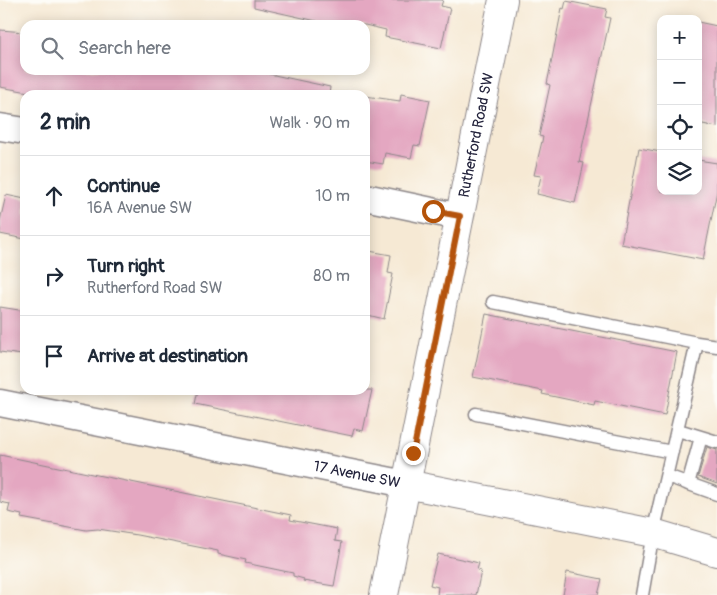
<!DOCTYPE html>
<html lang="en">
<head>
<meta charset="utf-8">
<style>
  body { margin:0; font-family:Pangolin,sans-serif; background:#f2f2f3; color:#1f2937 }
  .controls { position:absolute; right:15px; top:15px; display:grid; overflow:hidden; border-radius:10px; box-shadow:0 2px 12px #0003 }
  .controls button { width:45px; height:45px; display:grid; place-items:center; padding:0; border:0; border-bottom:1px solid #e0e1e3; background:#fff; color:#1f2937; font:25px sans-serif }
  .stop { position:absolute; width:15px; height:15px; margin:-11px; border:4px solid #b45309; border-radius:50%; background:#fff }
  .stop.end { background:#b45309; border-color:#fff; box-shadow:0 1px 5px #0008 }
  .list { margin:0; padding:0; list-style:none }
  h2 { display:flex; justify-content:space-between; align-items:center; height:65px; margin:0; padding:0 20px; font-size:21px }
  h2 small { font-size:16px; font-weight:400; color:#747a83 }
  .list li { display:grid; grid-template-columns:32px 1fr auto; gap:15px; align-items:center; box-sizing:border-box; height:80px; padding:0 20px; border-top:1px solid #e0e1e3 }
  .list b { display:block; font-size:19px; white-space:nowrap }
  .list p { margin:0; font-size:16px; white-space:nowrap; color:#747a83 }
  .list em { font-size:16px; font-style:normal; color:#747a83 }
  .icon { flex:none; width:28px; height:28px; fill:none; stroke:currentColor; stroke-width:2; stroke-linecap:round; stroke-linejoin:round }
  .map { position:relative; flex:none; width:717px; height:595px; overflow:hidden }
  .search { position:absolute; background:#fff; box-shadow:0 2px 12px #0003; left:20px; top:20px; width:350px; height:55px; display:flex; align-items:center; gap:12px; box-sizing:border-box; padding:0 18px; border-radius:15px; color:#747a83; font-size:19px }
  .panel { position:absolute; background:#fff; box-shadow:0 2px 12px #0003; left:20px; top:90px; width:350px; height:305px; border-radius:15px }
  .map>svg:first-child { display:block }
  .building { fill:#e4a7c1 }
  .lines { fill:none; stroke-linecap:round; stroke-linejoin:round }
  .lane-casing { stroke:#8c8688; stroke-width:15 }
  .street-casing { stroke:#8c8688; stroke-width:29 }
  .secondary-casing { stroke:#8c8688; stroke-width:30 }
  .lane { stroke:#fff; stroke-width:12 }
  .street { stroke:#fff; stroke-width:26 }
  .secondary { stroke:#fff; stroke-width:28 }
  .route { stroke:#b45309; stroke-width:6 }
  .labels { text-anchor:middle; stroke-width:4; stroke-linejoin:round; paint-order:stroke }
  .street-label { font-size:15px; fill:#22223b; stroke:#fdfcf7 }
</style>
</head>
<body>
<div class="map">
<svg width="717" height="595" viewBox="0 0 717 595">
  <rect width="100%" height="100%" fill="#fdfcf7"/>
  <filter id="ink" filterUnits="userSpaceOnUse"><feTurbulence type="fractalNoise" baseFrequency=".02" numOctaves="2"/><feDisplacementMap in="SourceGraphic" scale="10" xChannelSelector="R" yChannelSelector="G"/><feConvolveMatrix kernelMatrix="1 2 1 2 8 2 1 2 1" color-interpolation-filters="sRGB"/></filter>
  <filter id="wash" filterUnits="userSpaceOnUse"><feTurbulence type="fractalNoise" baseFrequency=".0096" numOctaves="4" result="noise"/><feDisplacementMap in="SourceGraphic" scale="20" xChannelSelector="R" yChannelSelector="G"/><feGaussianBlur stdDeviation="1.12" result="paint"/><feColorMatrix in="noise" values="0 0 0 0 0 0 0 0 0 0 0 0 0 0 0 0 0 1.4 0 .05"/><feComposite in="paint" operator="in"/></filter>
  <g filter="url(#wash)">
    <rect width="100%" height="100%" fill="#f6e9d4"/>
    <g id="blocks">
      <path class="building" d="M254,0H443L441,6L450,8L441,48L385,37L386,30L365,25H320L321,22L254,7Z
        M566,1L607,9L605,17L610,18L579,162L584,163L575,203L537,194L541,176L534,175L543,137L539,136L550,85L547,84L562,8L564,9Z
        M698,22L717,26V127L698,123Z
        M0,30L25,32V70H251L330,87L329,95H46L0,87Z
        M401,94L430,100L420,146L414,145L411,158L385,153L383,164L365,161V96L400,101Z
        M639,148L661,152V191H698V160L717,163V191L703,260L621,244Z
        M6,195L25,199V239L0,234V221Z
        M369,251L391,255L388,273L393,274L384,319L368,315L369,310L365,309V270Z
        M0,307L25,311L22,355L0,352Z
        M486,314L677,352L665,415L595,401L594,405L542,394L543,391L473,377Z
        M198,390H372L363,431L354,429L352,436L195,404Z
        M707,447L717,450V484L698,477Z
        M0,455L291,515L290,520L337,529L335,541L342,542L334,586L303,581L304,579L293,576V573L245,563L246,560L218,554V551L137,535L98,529L86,530L21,518L22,515L8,512L10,504L0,502Z
        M438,554L479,563L477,570L481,571L476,595H437L438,587L430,585Z
        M567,572L602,579L598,595H563Z"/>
    </g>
  </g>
  <g filter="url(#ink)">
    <use href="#blocks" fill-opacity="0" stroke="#8c8688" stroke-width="1"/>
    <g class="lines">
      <defs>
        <path id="lane" d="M493,302L697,343L653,533L642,595
          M697,343L717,346
          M476,414L672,452
          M678,430L717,442
          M667,476L717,494
          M688,484L701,437"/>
        <g id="street">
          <path d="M0,127L25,131"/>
          <path d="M365,197L460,217"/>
          <path id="s1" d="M0,403L406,484"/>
        </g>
        <g id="secondary">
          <path d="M406,484L653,533L717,552"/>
          <path id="s2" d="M384,595L503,0"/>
        </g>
      </defs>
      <use href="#lane" class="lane-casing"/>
      <use href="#street" class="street-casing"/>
      <use href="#secondary" class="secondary-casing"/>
      <use href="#lane" class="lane"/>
      <use href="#street" class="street"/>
      <use href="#secondary" class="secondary"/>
    </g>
  </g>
  <g class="lines" filter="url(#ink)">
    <path class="route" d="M413,453L460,216L433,211"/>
  </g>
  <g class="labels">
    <g class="street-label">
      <text dy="5" stroke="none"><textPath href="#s2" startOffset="469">Rutherford Road SW</textPath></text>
      <text dy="5" stroke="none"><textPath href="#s1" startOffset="364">17 Avenue SW</textPath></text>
    </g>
  </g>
</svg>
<div class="controls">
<button>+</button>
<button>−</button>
<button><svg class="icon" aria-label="locate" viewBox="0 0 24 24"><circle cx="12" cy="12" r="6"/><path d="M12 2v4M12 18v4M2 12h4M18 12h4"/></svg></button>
<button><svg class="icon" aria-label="layers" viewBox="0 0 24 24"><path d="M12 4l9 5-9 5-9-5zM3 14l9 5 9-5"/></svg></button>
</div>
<div class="stop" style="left:433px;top:211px"></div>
<div class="stop end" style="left:413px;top:453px"></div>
<div class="search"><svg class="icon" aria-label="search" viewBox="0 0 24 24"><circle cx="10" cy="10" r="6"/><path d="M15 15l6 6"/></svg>Search here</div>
<section class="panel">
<h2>2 min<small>Walk · 90 m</small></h2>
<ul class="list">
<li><svg class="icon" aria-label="ahead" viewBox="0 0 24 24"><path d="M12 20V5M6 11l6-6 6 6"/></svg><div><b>Continue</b><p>16A Avenue SW</p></div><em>10 m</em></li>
<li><svg class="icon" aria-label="right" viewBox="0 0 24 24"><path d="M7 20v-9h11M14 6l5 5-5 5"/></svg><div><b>Turn right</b><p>Rutherford Road SW</p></div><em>80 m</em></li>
<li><svg class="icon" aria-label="arrive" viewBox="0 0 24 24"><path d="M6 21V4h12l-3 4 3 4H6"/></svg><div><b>Arrive at destination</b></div></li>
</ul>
</section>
</div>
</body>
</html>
